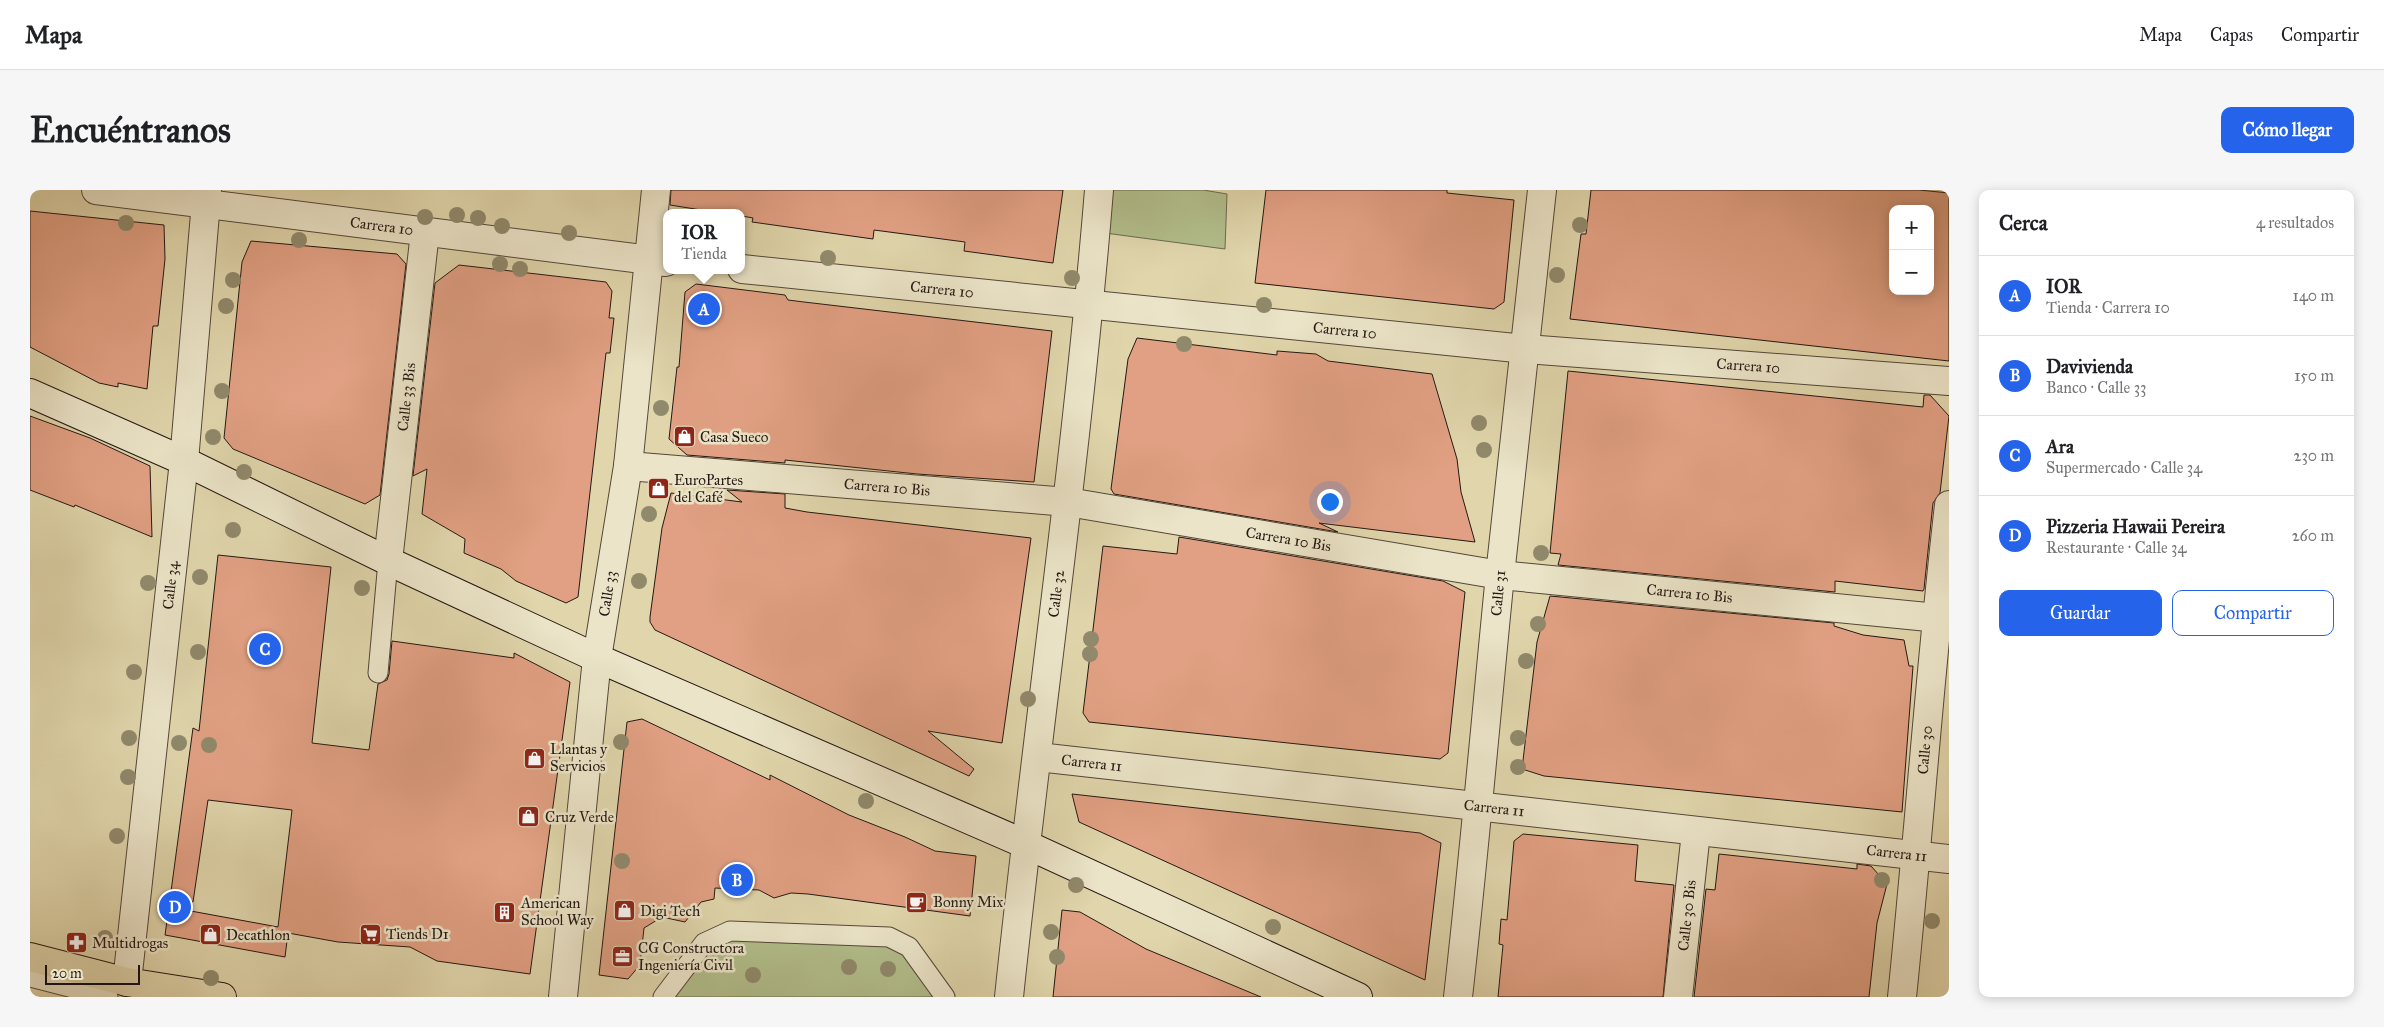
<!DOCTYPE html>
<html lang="es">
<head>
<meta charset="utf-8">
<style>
  body { margin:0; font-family:"IM FELL Great Primer",serif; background:#f6f6f6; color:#202124 }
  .controls { position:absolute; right:15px; top:15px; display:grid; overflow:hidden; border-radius:10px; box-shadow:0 2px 12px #0003 }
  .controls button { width:45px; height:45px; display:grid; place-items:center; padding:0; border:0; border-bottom:1px solid #e0e0e0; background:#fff; color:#202124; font:25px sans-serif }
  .scale { position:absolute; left:15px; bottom:12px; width:95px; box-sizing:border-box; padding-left:5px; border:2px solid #251813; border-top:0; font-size:14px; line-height:18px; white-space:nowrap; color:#251813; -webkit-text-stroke:4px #ebe4c8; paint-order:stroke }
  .you { position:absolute; left:1299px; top:311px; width:18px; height:18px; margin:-12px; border:4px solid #fff; border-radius:50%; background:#1a73e8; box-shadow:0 0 0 8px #1a73e833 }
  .badge { display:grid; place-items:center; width:32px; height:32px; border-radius:50%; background:#2563eb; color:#fff; font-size:16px; font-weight:700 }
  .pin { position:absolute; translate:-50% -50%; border:2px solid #fff; box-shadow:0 1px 5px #0006 }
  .popup { position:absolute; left:633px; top:19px; width:82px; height:65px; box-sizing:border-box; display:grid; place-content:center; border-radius:10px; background:#fff; filter:drop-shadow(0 1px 4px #0005); font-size:16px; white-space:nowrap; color:#757577 }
  .popup b { font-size:19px; color:#202124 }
  .popup::after { content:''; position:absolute; left:50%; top:100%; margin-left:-10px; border:10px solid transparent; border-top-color:#fff }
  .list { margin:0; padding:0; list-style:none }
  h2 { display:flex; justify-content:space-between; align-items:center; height:65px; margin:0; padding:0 20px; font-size:21px }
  h2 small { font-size:16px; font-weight:400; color:#757577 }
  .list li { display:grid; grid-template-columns:32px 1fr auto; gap:15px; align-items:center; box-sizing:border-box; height:80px; padding:0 20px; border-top:1px solid #e0e0e0 }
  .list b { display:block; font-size:19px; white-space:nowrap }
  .list p { margin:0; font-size:16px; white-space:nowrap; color:#757577 }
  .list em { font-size:16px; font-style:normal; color:#757577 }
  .actions { display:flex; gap:10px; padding:15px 20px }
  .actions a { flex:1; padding:11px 0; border:1px solid #2563eb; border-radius:10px; text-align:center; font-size:18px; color:#2563eb }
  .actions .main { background:#2563eb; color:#fff }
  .map { position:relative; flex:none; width:1919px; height:807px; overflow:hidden; border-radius:10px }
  header { display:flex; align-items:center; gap:30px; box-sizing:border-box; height:70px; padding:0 25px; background:#fff; border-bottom:1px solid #e0e0e0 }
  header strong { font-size:24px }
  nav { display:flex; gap:28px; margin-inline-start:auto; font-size:18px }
  .intro { display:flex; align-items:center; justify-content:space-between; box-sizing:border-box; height:120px; padding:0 30px }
  h1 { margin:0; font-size:35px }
  .button { padding:12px 22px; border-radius:10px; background:#2563eb; color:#fff; font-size:18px; font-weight:700 }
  main { display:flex; gap:30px; padding:0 30px }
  aside { flex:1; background:#fff; border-radius:10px; box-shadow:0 2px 12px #0003 }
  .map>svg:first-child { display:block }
  .green { fill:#b1bd8a; stroke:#6b6a4e }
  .building { fill:#e1a083; stroke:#251813; fill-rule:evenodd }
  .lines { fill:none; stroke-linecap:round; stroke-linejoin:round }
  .lane-casing { stroke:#544739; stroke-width:21 }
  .street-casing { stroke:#544739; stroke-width:30 }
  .secondary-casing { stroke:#251813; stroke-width:30 }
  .primary-casing { stroke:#251813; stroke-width:30 }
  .lane { stroke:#ebe4c8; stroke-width:19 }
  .street { stroke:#ebe4c8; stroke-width:28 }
  .secondary { stroke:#ebe4c8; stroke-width:28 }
  .primary { stroke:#e0d5ab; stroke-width:28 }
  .tree { fill:#90896b }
  .labels { text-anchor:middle; stroke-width:5; stroke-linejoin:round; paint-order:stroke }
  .street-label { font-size:15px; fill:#251813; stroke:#ebe4c8 }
  .poi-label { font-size:15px; fill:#251813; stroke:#ebe4c8; text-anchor:start }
</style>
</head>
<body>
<header>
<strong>Mapa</strong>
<nav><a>Mapa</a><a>Capas</a><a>Compartir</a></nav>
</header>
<div class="intro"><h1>Encuéntranos</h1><a class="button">Cómo llegar</a></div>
<main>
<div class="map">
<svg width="1919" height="807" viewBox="0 0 1919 807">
  <rect width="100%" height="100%" fill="#e0d5ab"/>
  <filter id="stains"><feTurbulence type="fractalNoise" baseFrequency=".004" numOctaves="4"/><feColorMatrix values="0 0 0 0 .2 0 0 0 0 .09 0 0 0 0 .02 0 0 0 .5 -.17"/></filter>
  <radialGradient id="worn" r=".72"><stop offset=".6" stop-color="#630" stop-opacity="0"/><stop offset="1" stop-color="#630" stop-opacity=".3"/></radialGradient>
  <path class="green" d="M1079,0H1173L1197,4L1195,59L1075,43Z
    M700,741L859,747L915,807H633Z"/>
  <path class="building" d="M641,0H1033L1023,73L934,61L935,52L844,40L843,49L722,32L723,28L712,26V23H690L640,15Z
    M1236,0H1417V3L1484,10L1474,112L1464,119L1225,93Z
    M1561,0H1889L1919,3V171L1540,129L1551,44H1556ZM1863,19H1900V101H1863Z
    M0,21L134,35L135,69L128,136H123L117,199L88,193V197L69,193L0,157Z
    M221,51L367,64L376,74L350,305L335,314L203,259L194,248L212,72Z
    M429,75L576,92L582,101L579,128H584L580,163H576L548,407L536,413L486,391L471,379L434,363L435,349L392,324L397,279L383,286L405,93Z
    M666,94L755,105L758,110L774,112L1022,141L1004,292L887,284L755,270V273L657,265L639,249L647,177H649L655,102Z
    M1107,148L1247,165V161L1286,164L1298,171L1402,184L1427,269L1431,302L1445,352L1289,333L1308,342L1084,304L1081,299L1098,169Z
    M1538,181L1893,217L1894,205H1900L1919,226L1910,303L1903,313L1894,399L1893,401L1805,391V402L1528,375L1531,364L1520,363Z
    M0,226L60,248L120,276L122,347L45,315L44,317L0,300Z
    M697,300L755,304V318L777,322L1001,348L972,553L898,541L944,579L939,586L625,440L620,432V427L632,338L641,303L712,312Z
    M1149,347L1413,391L1435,402L1418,563L1410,569L1059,532L1053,523L1073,356L1147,364Z
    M188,365L301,377L282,553L339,560L348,494L357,490L359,484L362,451L484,468V463L540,492L500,784L407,771L380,757L308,752L258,743L255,767L135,745L139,717L248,737L262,620L178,610L163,712L140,709L163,538L169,541Z
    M1520,406L1804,433V436L1833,445L1874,450L1879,476H1883L1872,622L1514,586L1492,579L1507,452Z
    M612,529L740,590V585L819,625L875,647L905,661L946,666L940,726L778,704L761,703L744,708L729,700L685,698L684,709L671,712L655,732L632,727L614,738L610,775L598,789L569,785L597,532Z
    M1042,604L1390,643L1411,653L1395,790L1049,632Z
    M1493,644L1608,655L1605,691L1644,695L1633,807H1468L1473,755L1469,754L1471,729L1477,730L1484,651Z
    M1689,664L1827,679V674L1841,676L1857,694L1847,733L1839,807H1664L1676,699L1685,700Z
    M1032,720L1050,722L1116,759L1231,807H1023Z"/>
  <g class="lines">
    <defs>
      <path id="lane" d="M348,483L358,371
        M0,787L78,807
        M633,807L674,753L700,741L859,747L879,757L915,807"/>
      <g id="street">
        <path id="s1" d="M66,0L636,72"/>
        <path id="s2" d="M712,79L1496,159L1919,191"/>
        <path id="s3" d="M598,276L1038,312L1470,385L1919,429"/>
        <path id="s4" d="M358,371L395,42"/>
        <path id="s5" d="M1008,567L1919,669"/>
        <path id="s6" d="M97,792L154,271L177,0"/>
        <path id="s7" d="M533,807L567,468L598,276L626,0"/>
        <path id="s8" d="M979,807C1007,538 1047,270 1069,0"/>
        <path id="s9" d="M1428,807C1444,666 1456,526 1470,385C1483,257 1499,129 1512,0"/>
        <path id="s10" d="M1648,807L1666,642"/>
        <path id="s11" d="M1872,807C1889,643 1900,478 1919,315"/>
      </g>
      <path id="secondary" d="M0,203L154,271L358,371L567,468L995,654L1328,807"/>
      <path id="primary" d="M0,767L97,792L192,807"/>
    </defs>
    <use href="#lane" class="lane-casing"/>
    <use href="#street" class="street-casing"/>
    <use href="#secondary" class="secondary-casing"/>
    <use href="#primary" class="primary-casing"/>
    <use href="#lane" class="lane"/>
    <use href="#street" class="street"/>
    <use href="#secondary" class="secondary"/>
    <use href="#primary" class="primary"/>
  </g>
  <g class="tree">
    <circle cx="427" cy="25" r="8"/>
    <circle cx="395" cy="27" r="8"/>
    <circle cx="448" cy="28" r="8"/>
    <circle cx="96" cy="33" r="8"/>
    <circle cx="1550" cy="35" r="8"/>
    <circle cx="472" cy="36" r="8"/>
    <circle cx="539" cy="43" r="8"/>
    <circle cx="269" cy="50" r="8"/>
    <circle cx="798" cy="68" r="8"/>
    <circle cx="470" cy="74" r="8"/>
    <circle cx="490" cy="79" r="8"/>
    <circle cx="1527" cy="85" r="8"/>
    <circle cx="1042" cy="88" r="8"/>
    <circle cx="203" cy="90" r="8"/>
    <circle cx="1234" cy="115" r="8"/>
    <circle cx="196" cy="116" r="8"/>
    <circle cx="1154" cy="154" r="8"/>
    <circle cx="192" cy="201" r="8"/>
    <circle cx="631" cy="218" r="8"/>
    <circle cx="1449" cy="233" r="8"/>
    <circle cx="183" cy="247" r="8"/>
    <circle cx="1454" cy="260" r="8"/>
    <circle cx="214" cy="282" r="8"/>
    <circle cx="619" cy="324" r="8"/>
    <circle cx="203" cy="340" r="8"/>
    <circle cx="1511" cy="363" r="8"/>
    <circle cx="170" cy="387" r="8"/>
    <circle cx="609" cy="391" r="8"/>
    <circle cx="118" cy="393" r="8"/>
    <circle cx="332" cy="398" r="8"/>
    <circle cx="1508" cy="434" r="8"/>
    <circle cx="1061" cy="449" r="8"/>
    <circle cx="168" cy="462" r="8"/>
    <circle cx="1060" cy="464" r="8"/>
    <circle cx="1496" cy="471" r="8"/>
    <circle cx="104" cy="482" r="8"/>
    <circle cx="998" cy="509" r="8"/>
    <circle cx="99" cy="548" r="8"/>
    <circle cx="1488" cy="548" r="8"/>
    <circle cx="591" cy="552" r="8"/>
    <circle cx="149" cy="553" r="8"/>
    <circle cx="179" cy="555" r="8"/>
    <circle cx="1488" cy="577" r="8"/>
    <circle cx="98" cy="587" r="8"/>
    <circle cx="836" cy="611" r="8"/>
    <circle cx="87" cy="646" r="8"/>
    <circle cx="592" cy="671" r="8"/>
    <circle cx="1852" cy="690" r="8"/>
    <circle cx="1046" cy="695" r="8"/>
    <circle cx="1902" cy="731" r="8"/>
    <circle cx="1243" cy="737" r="8"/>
    <circle cx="1021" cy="742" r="8"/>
    <circle cx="75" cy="748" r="8"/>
    <circle cx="1027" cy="767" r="8"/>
    <circle cx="819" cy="777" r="8"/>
    <circle cx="858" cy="779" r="8"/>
    <circle cx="723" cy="785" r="8"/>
    <circle cx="181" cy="788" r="8"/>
  </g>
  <defs>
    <symbol id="shop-square" viewBox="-11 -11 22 22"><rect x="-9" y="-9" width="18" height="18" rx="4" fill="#8f2418" stroke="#ebe4c8"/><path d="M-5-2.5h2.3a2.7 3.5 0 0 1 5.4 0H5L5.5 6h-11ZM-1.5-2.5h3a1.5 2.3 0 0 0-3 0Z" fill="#fff"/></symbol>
    <symbol id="cafe-square" viewBox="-11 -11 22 22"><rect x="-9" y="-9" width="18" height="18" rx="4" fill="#8f2418" stroke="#ebe4c8"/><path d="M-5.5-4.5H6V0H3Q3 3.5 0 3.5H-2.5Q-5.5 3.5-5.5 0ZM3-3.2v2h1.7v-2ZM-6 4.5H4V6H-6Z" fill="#fff"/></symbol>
    <symbol id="building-square" viewBox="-11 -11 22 22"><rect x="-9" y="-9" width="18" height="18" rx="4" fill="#8f2418" stroke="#ebe4c8"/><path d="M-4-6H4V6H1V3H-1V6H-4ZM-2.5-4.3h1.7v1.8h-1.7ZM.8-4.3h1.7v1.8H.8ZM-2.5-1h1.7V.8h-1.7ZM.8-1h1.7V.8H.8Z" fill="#fff"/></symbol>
    <symbol id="supermarket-square" viewBox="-11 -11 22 22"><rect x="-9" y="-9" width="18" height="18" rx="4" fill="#8f2418" stroke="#ebe4c8"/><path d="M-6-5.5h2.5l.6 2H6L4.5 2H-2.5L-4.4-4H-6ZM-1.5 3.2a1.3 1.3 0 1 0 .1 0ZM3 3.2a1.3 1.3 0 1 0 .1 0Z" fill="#fff"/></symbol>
    <symbol id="pharmacy-square" viewBox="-11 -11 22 22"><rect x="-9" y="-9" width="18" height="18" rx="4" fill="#8f2418" stroke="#ebe4c8"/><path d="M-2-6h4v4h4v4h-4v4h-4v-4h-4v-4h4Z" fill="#fff"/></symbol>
    <symbol id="office-square" viewBox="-11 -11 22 22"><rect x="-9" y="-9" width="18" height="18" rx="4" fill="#8f2418" stroke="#ebe4c8"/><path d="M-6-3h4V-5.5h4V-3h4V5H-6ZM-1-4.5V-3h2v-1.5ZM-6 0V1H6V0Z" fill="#fff"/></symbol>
  </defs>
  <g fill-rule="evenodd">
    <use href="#shop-square" x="642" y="234" width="25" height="25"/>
    <use href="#shop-square" x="616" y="286" width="25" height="25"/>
    <use href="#shop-square" x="492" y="556" width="25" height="25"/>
    <use href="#shop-square" x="486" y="614" width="25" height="25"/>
    <use href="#cafe-square" x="874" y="700" width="25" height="25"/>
    <use href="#shop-square" x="582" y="708" width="25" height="25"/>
    <use href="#building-square" x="462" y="710" width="25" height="25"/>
    <use href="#supermarket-square" x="328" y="732" width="25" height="25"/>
    <use href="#shop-square" x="168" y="732" width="25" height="25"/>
    <use href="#pharmacy-square" x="34" y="740" width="25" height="25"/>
    <use href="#office-square" x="580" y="754" width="25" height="25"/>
  </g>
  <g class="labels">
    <g class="street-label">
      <text dy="5" stroke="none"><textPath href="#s1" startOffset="288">Carrera 10</textPath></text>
      <text dy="5" stroke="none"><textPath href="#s2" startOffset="201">Carrera 10</textPath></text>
      <text dy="5" stroke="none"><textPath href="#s2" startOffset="606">Carrera 10</textPath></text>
      <text dy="5" stroke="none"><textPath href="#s2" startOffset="1011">Carrera 10</textPath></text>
      <text dy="5" stroke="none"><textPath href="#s4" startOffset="165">Calle 33 Bis</textPath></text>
      <text dy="5" stroke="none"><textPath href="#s3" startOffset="260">Carrera 10 Bis</textPath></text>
      <text dy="5" stroke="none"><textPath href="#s3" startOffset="665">Carrera 10 Bis</textPath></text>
      <text dy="5" stroke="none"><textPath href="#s6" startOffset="399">Calle 34</textPath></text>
      <text dy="5" stroke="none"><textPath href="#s7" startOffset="406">Calle 33</textPath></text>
      <text dy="5" stroke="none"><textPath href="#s9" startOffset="406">Calle 31</textPath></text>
      <text dy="5" stroke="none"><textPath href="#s3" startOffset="1070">Carrera 10 Bis</textPath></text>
      <text dy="5" stroke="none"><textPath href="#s8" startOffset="406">Calle 32</textPath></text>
      <text dy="5" stroke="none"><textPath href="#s11" startOffset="248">Calle 30</textPath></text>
      <text dy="5" stroke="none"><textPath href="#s5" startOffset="54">Carrera 11</textPath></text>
      <text dy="5" stroke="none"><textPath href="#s5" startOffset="459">Carrera 11</textPath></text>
      <text dy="5" stroke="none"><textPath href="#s5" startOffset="864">Carrera 11</textPath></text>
      <text dy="5" stroke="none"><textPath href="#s10" startOffset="82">Calle 30 Bis</textPath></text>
    </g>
    <g class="poi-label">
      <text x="670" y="252">Casa Sueco</text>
      <text x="644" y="295">EuroPartes<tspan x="644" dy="17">del Café</tspan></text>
      <text x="520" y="564">Llantas y<tspan x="520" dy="17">Servicios</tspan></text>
      <text x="515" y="632">Cruz Verde</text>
      <text x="903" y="717">Bonny Mix</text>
      <text x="491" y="718">American<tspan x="491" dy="17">School Way</tspan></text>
      <text x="610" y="726">Digi Tech</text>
      <text x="356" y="749">Tiends D1</text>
      <text x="196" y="750">Decathlon</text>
      <text x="62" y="758">Multidrogas</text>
      <text x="608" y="763">CG Constructora<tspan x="608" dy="17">Ingeniería Civil</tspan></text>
    </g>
  </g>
  <rect width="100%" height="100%" filter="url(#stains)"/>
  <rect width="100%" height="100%" fill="url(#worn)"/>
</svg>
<div class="controls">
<button>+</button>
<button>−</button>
</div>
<div class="scale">20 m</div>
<div class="you"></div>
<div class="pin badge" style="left:674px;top:119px">A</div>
<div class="popup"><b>IOR</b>Tienda</div>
<div class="pin badge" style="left:707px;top:690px">B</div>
<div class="pin badge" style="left:235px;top:459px">C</div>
<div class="pin badge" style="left:145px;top:717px">D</div>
</div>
<aside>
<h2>Cerca<small>4 resultados</small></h2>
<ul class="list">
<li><span class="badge">A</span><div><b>IOR</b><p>Tienda · Carrera 10</p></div><em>140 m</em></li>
<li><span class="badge">B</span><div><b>Davivienda</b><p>Banco · Calle 33</p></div><em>150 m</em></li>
<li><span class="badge">C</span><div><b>Ara</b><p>Supermercado · Calle 34</p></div><em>230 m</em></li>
<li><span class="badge">D</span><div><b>Pizzeria Hawaii Pereira</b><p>Restaurante · Calle 34</p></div><em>260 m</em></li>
</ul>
<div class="actions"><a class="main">Guardar</a><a>Compartir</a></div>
</aside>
</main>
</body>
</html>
